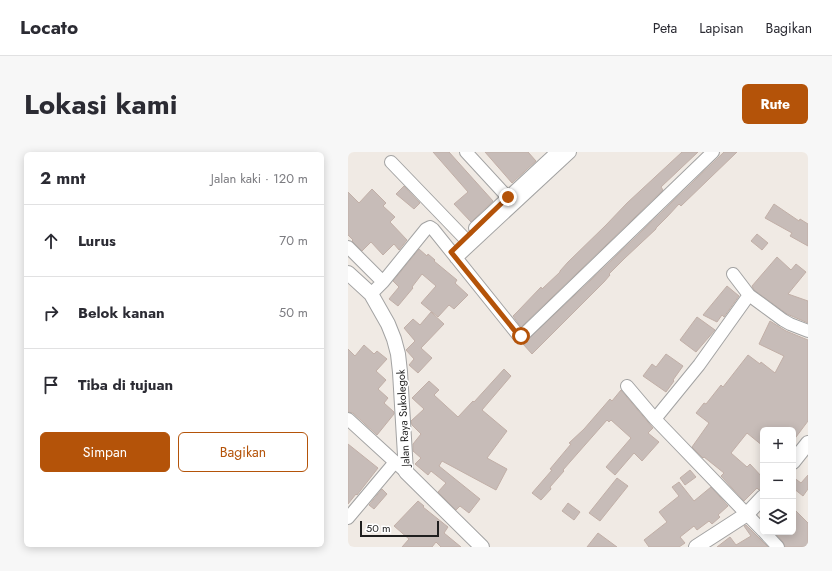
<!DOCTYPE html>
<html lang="id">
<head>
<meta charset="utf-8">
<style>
  body { margin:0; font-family:Jost,sans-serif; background:#f7f7f7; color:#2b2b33 }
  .controls { position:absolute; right:12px; bottom:12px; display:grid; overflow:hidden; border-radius:6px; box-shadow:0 2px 10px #0003 }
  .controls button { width:36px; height:36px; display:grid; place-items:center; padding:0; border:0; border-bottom:1px solid #e1e1e2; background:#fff; color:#2b2b33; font:20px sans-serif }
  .scale { position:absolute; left:12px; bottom:10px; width:79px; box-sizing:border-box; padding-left:4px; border:2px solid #1f1f1f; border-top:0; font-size:11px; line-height:14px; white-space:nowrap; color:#1f1f1f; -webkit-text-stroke:3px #fff; paint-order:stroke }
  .stop { position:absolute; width:12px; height:12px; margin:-9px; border:3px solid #b45309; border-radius:50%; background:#fff }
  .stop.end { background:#b45309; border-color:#fff; box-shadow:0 1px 4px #0008 }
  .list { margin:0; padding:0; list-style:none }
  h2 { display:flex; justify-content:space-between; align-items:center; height:52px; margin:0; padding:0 16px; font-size:17px }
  h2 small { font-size:13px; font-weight:400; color:#7c7c81 }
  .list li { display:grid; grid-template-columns:26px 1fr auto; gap:12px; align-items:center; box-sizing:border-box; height:72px; padding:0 16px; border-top:1px solid #e1e1e2 }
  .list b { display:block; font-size:15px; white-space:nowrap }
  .list em { font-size:13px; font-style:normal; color:#7c7c81 }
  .actions { display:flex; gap:8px; padding:12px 16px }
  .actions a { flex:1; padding:9px 0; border:1px solid #b45309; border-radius:6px; text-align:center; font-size:14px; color:#b45309 }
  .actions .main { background:#b45309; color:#fff }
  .icon { flex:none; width:22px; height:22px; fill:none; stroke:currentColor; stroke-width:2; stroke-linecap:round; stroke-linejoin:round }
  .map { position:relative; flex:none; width:460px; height:395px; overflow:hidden; border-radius:6px }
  header { display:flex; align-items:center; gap:24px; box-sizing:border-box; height:56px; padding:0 20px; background:#fff; border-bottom:1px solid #e1e1e2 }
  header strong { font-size:19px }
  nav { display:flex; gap:22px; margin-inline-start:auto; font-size:14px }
  .intro { display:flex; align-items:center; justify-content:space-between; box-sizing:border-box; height:96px; padding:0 24px }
  h1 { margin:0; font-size:28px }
  .button { padding:10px 18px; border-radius:6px; background:#b45309; color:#fff; font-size:14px; font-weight:700 }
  main { display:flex; gap:24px; padding:0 24px }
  aside { flex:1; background:#fff; border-radius:6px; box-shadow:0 2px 10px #0003 }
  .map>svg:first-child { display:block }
  .building { fill:#c7bcb8; stroke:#c1afa7 }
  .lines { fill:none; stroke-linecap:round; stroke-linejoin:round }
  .minor-casing { stroke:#a3a3a3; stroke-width:14 }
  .tertiary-casing { stroke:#a3a3a3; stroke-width:16 }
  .minor { stroke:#fff; stroke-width:12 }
  .tertiary { stroke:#fff; stroke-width:14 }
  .route { stroke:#b45309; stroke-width:5 }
  .labels { text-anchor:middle; stroke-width:3.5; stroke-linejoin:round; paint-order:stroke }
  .street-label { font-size:11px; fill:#1f1f1f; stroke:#fff }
</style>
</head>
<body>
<header>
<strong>Locato</strong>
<nav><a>Peta</a><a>Lapisan</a><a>Bagikan</a></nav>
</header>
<div class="intro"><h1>Lokasi kami</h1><a class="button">Rute</a></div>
<main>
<aside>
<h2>2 mnt<small>Jalan kaki · 120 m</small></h2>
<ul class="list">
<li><svg class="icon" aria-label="ahead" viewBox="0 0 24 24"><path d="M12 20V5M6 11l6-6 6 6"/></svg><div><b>Lurus</b></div><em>70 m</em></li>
<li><svg class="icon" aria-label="right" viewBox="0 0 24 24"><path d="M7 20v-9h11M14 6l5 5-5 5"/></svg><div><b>Belok kanan</b></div><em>50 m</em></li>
<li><svg class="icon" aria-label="arrive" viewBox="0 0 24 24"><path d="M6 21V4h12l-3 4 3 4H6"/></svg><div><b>Tiba di tujuan</b></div></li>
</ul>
<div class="actions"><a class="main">Simpan</a><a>Bagikan</a></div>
</aside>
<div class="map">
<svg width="460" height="395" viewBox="0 0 460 395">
  <rect width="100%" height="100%" fill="#f0eae4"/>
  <path class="building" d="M85,0H101L145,49L123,70L106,52L120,40Z
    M137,0H180L188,9L164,31Z
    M334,0H350L313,35L315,38L173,175L165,164L170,159L193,135L194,137L212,120V119L220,110L258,73L279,51Z
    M376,0H389L333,54L331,52L319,65L308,76V77L277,106L261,122L262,123L256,130L184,202L175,192L243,128Z
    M56,34L72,51L66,57L48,42Z
    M24,37L38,51L35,54L47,65L42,70L59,88L51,98L46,92L35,103L23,90L14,99L4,89L5,88L0,83V40L11,51Z
    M426,52L451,69L452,67L460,72V94L442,84L444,81L417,66Z
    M409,82L420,91L414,98L403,89Z
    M71,97L79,104L80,102L87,108L86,109L109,128L107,131L120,143L106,157L101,153L90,165L73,151L88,134L74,122L64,135L65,136L50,154L41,147L51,135L45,129Z
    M429,105L443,118L448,112L458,120L440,142L460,149V171L439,162L406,138L404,134Z
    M379,134L391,144L376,165L374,163L369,170L355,163Z
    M83,160L96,172L73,196L84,206L70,221L61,213L66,207L58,198L67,189L56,176L65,167L72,173Z
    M349,165L367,178L348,200L332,188Z
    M422,169L438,179L460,188V269L445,289V278H415V294L399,281L383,301L399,315L402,312L415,326V337L411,338L409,336L396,349L373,324L376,321L356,305L355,306L344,295L361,271L348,261L356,251L358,252L373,233L375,235L400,203L412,212L413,210L427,221L436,204L411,192Z
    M16,193L26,202L29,199L39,207L28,219L38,228L30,237L40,246L36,251L46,260V262L29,283L5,261L0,260V197L7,204Z
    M318,202L335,214L325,228L326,229L318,240L295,224L304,212L308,215Z
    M156,217L163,224L134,258L159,279L139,306L159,317L148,338L94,309L91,314L132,347L121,361L112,354L108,358L90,340L98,331L83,319L80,323L67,312L73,306L65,299V292L73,282L64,273L63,269L76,257L64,246L81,229L91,238L86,243L110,265L125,249L126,250Z
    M273,238L305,276L300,281L311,290L294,309L286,301L267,323L258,315L283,286L263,268L261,270L259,268L222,310L215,318L216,319L202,335L203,337L193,348L184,341L204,318L202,317L223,292L221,291L236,277L262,247L264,249Z
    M0,292L30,316L9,343L8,342L0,352Z
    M342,318L348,325L337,333L332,326Z
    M460,323V337L455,344L445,336V325L453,331Z
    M269,326L280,334L252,369L241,361Z
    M331,330L346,349L363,335L380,354L370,363L372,365L364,372L361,369L349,378L346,374L332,385L337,391L331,395H301L296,388L319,370L311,360L331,344L324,335Z
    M34,337L39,342L26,357L21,353Z
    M70,349L76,354L75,355L100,375L96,381L113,395H93L88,390L84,395H54L61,387L46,374Z
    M220,351L232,360L226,368L214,359Z
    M445,356L460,371V395H437L435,390L426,380H445Z
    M398,373L420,395H369L382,385L388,393L403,384L396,374Z
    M250,381L269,395H239Z"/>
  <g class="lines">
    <defs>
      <path id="minor" d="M118,0L165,51
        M43,10L122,92
        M127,76L209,0
        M0,95L35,130
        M108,106L222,0
        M385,122L401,143L435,168L442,172L460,179
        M23,142L35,130L78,77L82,75L85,77L171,184H174L365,0
        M279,234L307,267L415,379
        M0,267L58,320
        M307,267L351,213L401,143
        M0,366L47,310
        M416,380L430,395"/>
      <path id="tertiary" d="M0,121L23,142L40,172L46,187L50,202L52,220L58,320L134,395
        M445,310L460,291
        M348,395L399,362L415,345"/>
    </defs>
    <use href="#minor" class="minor-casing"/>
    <use href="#tertiary" class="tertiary-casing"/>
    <use href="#minor" class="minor"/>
    <use href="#tertiary" class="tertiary"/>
  </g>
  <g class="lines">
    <path class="route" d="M160,45L103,100L171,184H173"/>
  </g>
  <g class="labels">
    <g class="street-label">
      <text transform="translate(55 266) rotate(-93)" y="4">Jalan Raya Sukolegok</text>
    </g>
  </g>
</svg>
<div class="controls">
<button>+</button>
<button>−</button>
<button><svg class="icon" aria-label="layers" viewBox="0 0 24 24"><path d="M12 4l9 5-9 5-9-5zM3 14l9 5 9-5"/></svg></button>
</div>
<div class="scale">50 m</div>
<div class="stop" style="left:173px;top:184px"></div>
<div class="stop end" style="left:160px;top:45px"></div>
</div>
</main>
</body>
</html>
